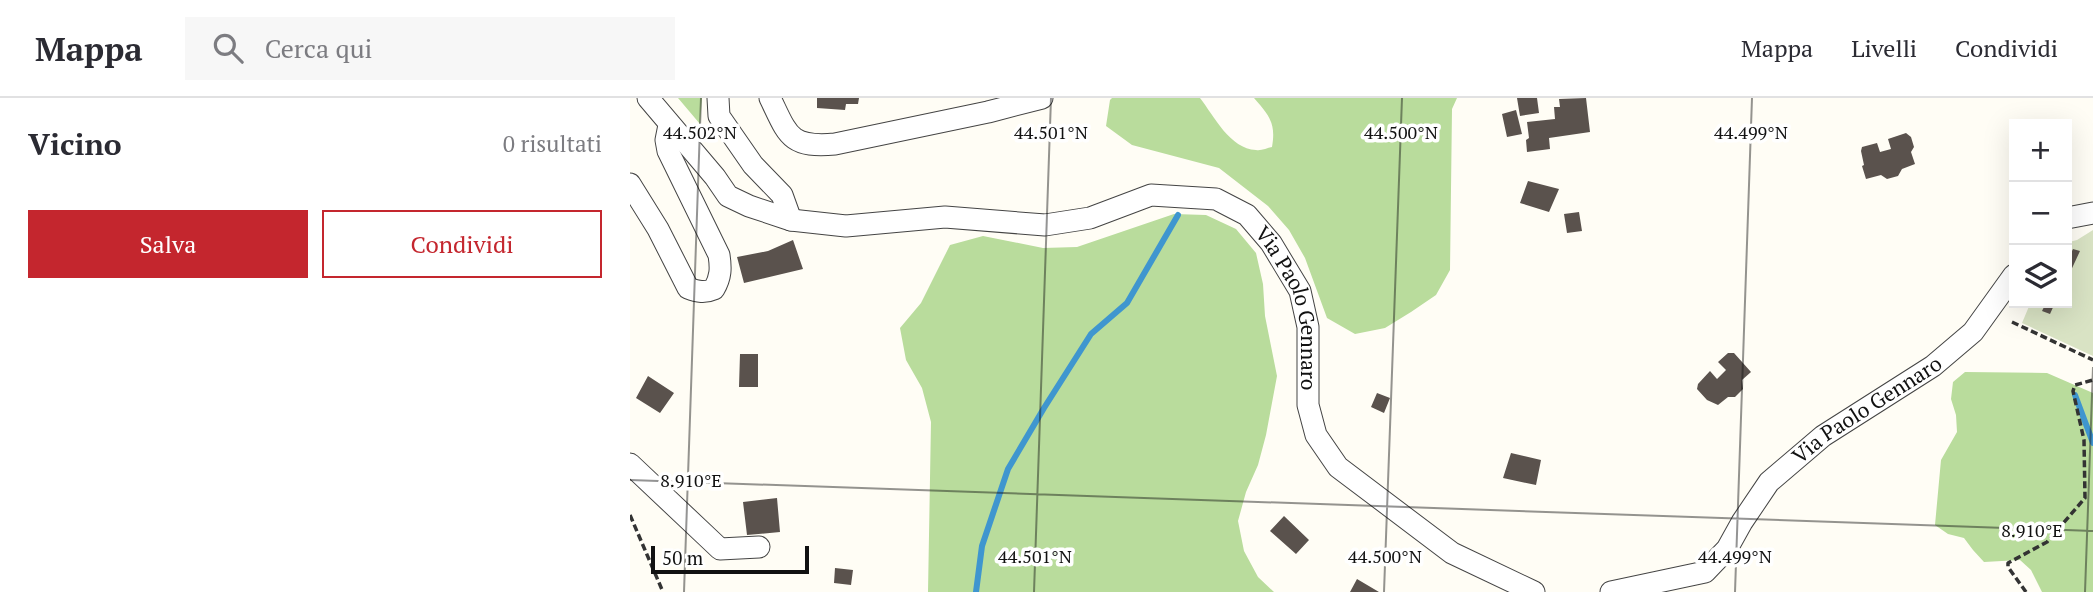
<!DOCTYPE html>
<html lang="it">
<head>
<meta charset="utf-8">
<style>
  body { margin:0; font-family:"PT Serif",serif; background:#f7f7f7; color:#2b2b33 }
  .controls { position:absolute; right:21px; top:21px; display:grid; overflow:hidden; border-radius:0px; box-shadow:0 7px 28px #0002 }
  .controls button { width:63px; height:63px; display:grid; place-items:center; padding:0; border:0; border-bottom:2px solid #e1e1e2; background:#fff; color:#2b2b33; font:35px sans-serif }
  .scale { position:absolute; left:21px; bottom:18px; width:158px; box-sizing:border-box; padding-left:7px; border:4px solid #111; border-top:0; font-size:19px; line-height:24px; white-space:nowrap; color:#111; -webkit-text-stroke:5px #fff; paint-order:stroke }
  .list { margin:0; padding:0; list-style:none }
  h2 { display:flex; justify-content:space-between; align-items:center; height:91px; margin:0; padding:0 28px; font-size:30px }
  h2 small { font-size:23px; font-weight:400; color:#7c7c81 }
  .actions { display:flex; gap:14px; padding:21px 28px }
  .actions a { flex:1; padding:16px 0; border:2px solid #c4262e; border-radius:0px; text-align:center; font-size:24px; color:#c4262e }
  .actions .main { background:#c4262e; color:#fff }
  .icon { flex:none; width:38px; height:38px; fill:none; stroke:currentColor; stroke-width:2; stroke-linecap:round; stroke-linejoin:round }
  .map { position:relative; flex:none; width:1463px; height:494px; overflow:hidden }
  header { display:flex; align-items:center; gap:42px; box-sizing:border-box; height:98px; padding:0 35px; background:#fff; border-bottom:2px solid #e1e1e2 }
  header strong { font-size:33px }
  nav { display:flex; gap:38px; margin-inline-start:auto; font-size:24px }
  .search { width:490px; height:63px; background:#f7f7f7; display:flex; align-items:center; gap:18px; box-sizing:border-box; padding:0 24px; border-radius:0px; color:#7c7c81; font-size:26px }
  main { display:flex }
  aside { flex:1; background:#fff }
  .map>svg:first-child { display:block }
  .forest { fill:#b9dc9c }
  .cemetery { fill:#d9e3c4 }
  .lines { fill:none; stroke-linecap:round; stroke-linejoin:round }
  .stream { stroke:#3f96cf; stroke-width:6 }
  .building { fill:#5a524d }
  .street-casing { stroke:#444; stroke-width:23 }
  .path { stroke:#333; stroke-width:3.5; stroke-dasharray:7 3.5; stroke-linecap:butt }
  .street { stroke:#fff; stroke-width:21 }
  .ticks { fill:none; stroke:#111; stroke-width:2; stroke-opacity:0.45 }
  .labels { text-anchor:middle; stroke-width:7; stroke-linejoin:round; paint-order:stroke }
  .street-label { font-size:21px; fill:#111; stroke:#fff }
  .ticks-label { font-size:18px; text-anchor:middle; fill:#111; stroke:#fff; stroke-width:7; stroke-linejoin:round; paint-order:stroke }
</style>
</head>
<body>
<header>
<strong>Mappa</strong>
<div class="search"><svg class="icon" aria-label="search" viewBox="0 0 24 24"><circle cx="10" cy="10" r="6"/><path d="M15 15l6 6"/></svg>Cerca qui</div>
<nav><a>Mappa</a><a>Livelli</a><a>Condividi</a></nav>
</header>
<main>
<aside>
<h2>Vicino<small>0 risultati</small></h2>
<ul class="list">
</ul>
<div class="actions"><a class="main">Salva</a><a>Condividi</a></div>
</aside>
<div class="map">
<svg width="1463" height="494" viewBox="0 0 1463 494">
  <rect width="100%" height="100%" fill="#fffdf5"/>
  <path class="forest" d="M48,0H72L70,26Z
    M482,0H570C584,18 600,51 626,52C631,53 637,50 642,49C646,26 640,18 624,0H827L822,11L820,172L806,197L781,214L755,230L725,236L697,220L675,160L659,132L638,108L589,70L502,47L476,28L480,2Z
    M544,116L576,117L606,131L626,155L633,186L635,218L647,278L636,337L628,367L616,394L608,423L614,453L628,479L644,494H298L301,324L292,290L276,262L270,230L291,205L320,147L353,138L413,150L447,149Z
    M1335,274L1417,275L1463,295V494H1412L1401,472L1390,462L1354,464L1343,452L1334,440L1318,436L1305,427L1311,362L1327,334L1326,317L1321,301L1323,284Z"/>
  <path class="cemetery" d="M1463,132V258L1392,225L1400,206L1407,208L1409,205H1437V149L1439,144L1447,142Z"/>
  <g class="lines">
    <path class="stream" d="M1445,297L1463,345
      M346,494L352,448L378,371L414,310L461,236L497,205L548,117"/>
  </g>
  <path class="building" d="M187,0H229L228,6H216L215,12L187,10Z
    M887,0H907L909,15L890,18Z
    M956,0L960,34L919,40L920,51L897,54L896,42L899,40L897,24L925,21L924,9H930L929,1Z
    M886,12L892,36L877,39L872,16Z
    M1276,35L1281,39L1284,49L1281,54L1285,66L1272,71L1268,78L1257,81L1251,77L1236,81L1232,68L1234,67L1231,53L1232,49L1247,45L1250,54L1261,51L1258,41Z
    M898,83L929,91L919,114L890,105Z
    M949,114L952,133L937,135L934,116Z
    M163,142L173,171L114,185L107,159L138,153Z
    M1443,151L1450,153L1437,181V163Z
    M1416,205H1425L1420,216L1412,213Z
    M1098,255H1104L1121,274L1112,282L1113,291L1105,299H1098L1088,307L1077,302L1067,291L1068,286L1080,273L1087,281L1096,272L1088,264Z
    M110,256H128V289H109Z
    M18,278L44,295L30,315L6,300Z
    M747,295L760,300L754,315L741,309Z
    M881,355L911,362L906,387L873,380Z
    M147,400L150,434L117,437L113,404Z
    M654,418L679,442L666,456L640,433Z
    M205,470L223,472L221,487L204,485Z
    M727,481L749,494H720Z"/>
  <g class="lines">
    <defs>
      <g id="street">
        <path id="s1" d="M18,0L85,79L98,98L119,108L161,122L216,128L315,119L415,127L460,120L521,97L586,101L617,117L641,145L670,193L678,229V307L686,337L708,369L822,455L904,494"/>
        <path d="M88,0L89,18L123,67L152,97L161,122"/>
        <path d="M140,0C158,37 159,50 205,46L358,14L412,0"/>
        <path d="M0,86L28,131L58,190C68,194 75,195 84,191C91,179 91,170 89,157L38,53L36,42L39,27"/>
        <path d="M1437,120L1463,115"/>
        <path d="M0,366L90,451L129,449"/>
        <path id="s2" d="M981,494L1075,474L1097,451L1112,424L1139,384L1193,338L1303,268L1343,234L1384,177"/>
      </g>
    </defs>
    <use href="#street" class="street-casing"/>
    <path class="path" d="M1382,224L1463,262
      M0,417L33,494
      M1396,494L1378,469V465L1417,444L1455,400L1454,342L1443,293L1445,287L1463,282"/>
    <use href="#street" class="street"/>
  </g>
  <path class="ticks" d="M0,382L1463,433M54,494L71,0M404,494L421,0M754,494L772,0M1105,494L1122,0M1455,494L1463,269"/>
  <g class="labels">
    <g class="street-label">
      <text dy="7" stroke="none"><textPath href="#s1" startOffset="766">Via Paolo Gennaro</textPath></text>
      <text dy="7" stroke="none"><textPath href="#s2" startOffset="329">Via Paolo Gennaro</textPath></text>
    </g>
  </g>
  <g class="ticks-label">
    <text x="70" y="41">44.502°N</text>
    <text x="421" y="41">44.501°N</text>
    <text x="771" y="41">44.500°N</text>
    <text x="1121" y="41">44.499°N</text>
    <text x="61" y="389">8.910°E</text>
    <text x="1402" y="439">8.910°E</text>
    <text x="405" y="465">44.501°N</text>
    <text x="755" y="465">44.500°N</text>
    <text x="1105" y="465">44.499°N</text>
  </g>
</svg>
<div class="controls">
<button>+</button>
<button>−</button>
<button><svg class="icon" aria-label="layers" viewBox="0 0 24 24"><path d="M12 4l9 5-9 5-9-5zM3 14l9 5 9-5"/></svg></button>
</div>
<div class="scale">50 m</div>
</div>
</main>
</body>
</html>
